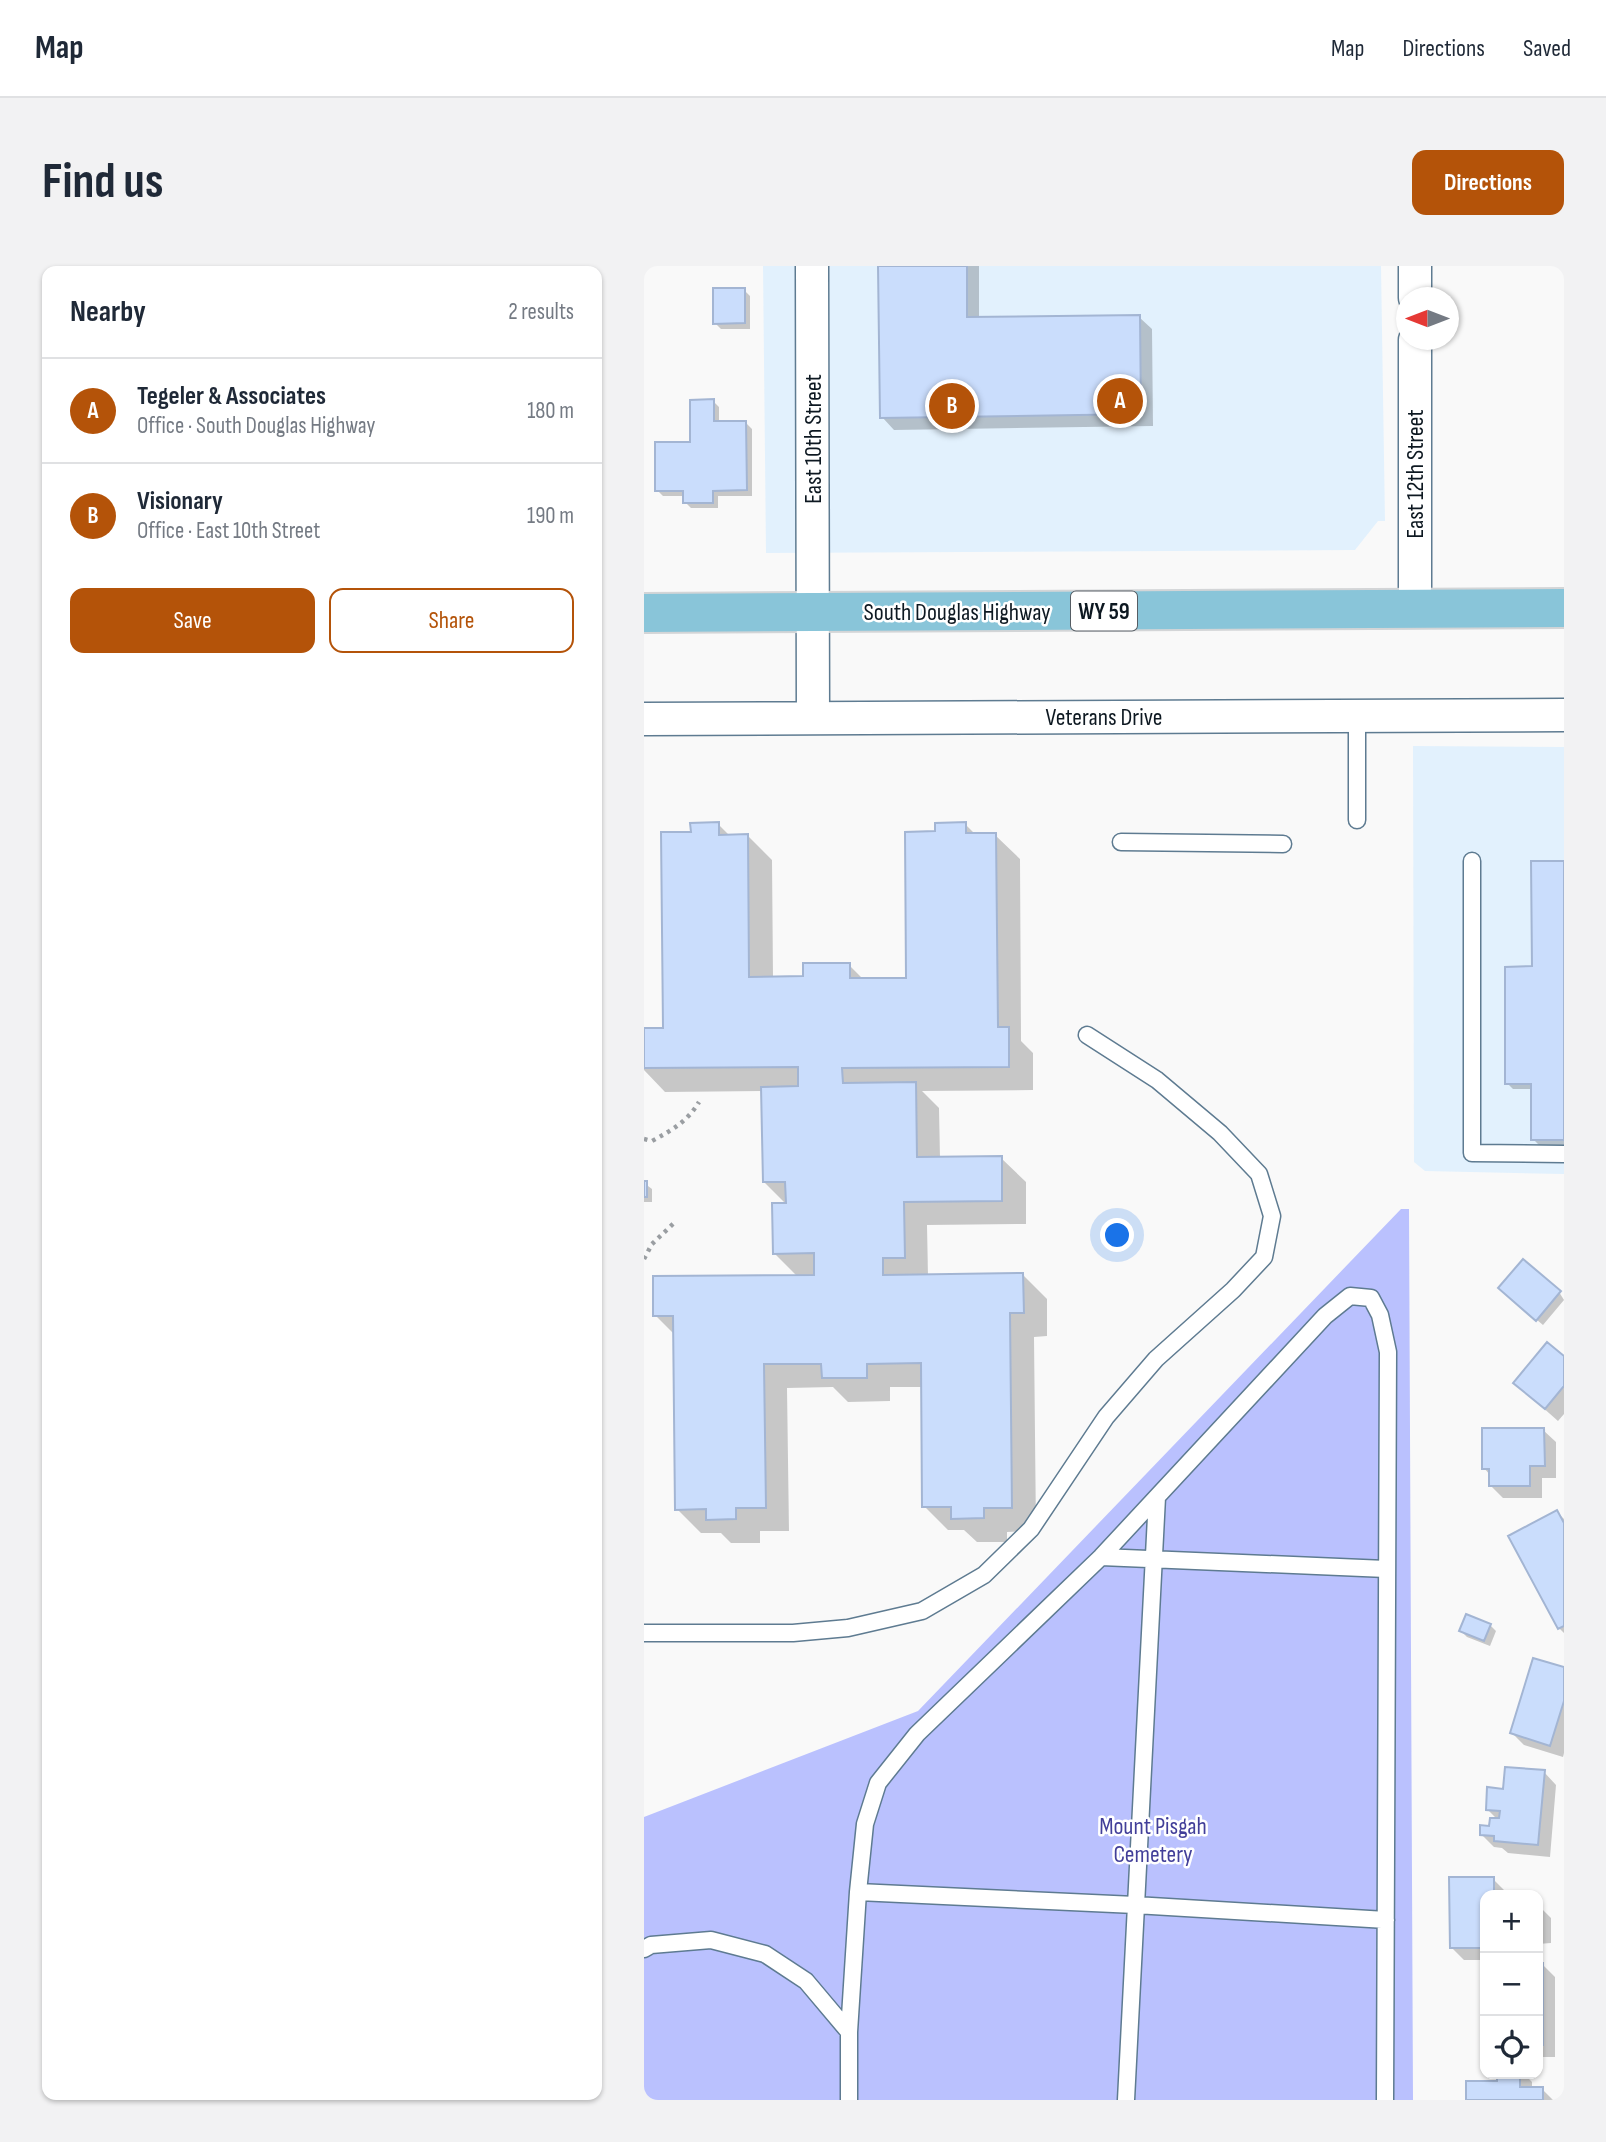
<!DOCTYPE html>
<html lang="en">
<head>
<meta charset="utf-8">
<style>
  body { margin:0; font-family:"Sofia Sans Condensed",sans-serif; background:#f2f2f3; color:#1f2937 }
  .controls { position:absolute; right:21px; bottom:21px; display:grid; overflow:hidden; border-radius:14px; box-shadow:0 2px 5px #0004 }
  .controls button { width:63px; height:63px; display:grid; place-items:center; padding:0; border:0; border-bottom:2px solid #e0e1e3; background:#fff; color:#1f2937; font:35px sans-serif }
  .compass { position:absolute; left:752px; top:21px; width:63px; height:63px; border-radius:50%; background:#fff; box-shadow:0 2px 5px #0004; rotate:270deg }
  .you { position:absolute; left:474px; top:970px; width:24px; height:24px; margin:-18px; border:5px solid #fff; border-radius:50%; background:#1a73e8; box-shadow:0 0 0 10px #1a73e833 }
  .badge { display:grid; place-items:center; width:46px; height:46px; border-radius:50%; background:#b45309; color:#fff; font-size:23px; font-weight:700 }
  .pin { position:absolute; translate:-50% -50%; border:4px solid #fff; box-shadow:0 2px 7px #0006 }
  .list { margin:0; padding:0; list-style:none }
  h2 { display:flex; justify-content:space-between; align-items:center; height:91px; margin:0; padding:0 28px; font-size:30px }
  h2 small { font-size:23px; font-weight:400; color:#747a83 }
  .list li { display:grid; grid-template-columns:46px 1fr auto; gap:21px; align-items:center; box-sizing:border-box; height:105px; padding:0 28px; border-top:2px solid #e0e1e3 }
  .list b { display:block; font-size:26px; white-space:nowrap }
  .list p { margin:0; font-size:23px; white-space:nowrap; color:#747a83 }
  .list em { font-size:23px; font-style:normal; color:#747a83 }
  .actions { display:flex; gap:14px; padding:21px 28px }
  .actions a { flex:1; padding:16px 0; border:2px solid #b45309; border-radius:14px; text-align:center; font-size:24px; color:#b45309 }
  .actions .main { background:#b45309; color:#fff }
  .icon { flex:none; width:38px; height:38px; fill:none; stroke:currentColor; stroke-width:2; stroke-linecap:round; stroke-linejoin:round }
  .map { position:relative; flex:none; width:920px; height:1834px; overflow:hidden; border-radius:14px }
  header { display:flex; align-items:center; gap:42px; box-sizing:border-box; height:98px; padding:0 35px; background:#fff; border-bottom:2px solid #e0e1e3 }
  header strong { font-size:33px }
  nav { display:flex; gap:38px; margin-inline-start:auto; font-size:24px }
  .intro { display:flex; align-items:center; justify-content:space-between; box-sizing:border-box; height:168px; padding:0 42px }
  h1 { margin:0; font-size:49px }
  .button { padding:18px 32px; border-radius:14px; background:#b45309; color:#fff; font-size:24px; font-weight:700 }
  main { display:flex; gap:42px; padding:0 42px }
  aside { flex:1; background:#fff; border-radius:14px; box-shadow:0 2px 5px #0004 }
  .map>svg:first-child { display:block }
  .built { fill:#e2f1fd }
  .green { fill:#bac1fe }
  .shadow { fill:#0003 }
  .building { fill:#caddfc; stroke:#a3b5d3; stroke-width:2 }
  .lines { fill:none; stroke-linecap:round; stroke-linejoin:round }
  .lane-casing { stroke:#5e7b91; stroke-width:19 }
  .street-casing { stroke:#5e7b91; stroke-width:35 }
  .primary-casing { stroke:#d3d5d7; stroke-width:42 }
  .path { stroke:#9a9ea2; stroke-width:4.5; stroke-dasharray:3.5 5; stroke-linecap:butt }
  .lane { stroke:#fff; stroke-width:16 }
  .street { stroke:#fff; stroke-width:32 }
  .primary { stroke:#89c5d9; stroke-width:38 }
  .labels { text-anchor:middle; stroke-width:5; stroke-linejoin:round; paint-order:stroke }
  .shield { fill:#fff; stroke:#565d64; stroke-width:2 }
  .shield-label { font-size:23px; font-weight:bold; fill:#0d1821 }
  .street-label { font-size:24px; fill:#0d1821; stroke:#fff }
  .park-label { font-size:24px; fill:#423f99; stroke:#fff }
</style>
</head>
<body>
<header>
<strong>Map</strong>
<nav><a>Map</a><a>Directions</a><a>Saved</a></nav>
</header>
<div class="intro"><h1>Find us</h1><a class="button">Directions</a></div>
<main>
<aside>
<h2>Nearby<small>2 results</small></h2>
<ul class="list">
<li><span class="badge">A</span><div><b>Tegeler &amp; Associates</b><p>Office · South Douglas Highway</p></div><em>180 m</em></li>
<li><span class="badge">B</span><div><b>Visionary</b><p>Office · East 10th Street</p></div><em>190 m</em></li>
</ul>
<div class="actions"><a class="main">Save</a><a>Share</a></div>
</aside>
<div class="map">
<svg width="920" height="1834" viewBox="0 0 920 1834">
  <rect width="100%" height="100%" fill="#f9f9f9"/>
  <path class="built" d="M119,0H737L741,255H734L711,284L122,287Z
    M769,480L920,481V908L781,905L770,896Z"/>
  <path class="green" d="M757,943H765L769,1834H0V1551L274,1445Z"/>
  <path class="shadow" d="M236,0H335V53L495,51L508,63L509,160L250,164L238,151Z
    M100,24L106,30V63H77L71,57Z
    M69,135L75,141V157H102L108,163V230H74V242H47L41,236V230H19L13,224L48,178Z
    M74,558L86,570H104L128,594L129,712H161L205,699L220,714L264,713L292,567L321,558L332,569H351L376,593L377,775L389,787V824L278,825L295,842L296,892H357L382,916V958L283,959L284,1010L379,1009L403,1033V1070L390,1071L392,1265L363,1266V1276H333L320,1264H304L280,1240L279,1121H246V1135L204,1136L189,1121L143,1122L145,1265H116V1277H87L77,1267H57L33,1243L31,1069L11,1049L154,1011L130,987L143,939L120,916L119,825L21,826L0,804V764L21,763L49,568Z
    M920,597V879H895L889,873V823H869L863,817L890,702Z
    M0,917L8,923V936H0Z
    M915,1026L920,1034L899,1059L862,1028Z
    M920,1092V1148L914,1155L871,1117Z
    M899,1164L912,1176V1212H898V1232H859L846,1219V1209L840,1202Z
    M913,1246L920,1253V1367L915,1362Z
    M846,1359L852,1365L846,1380L823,1371L817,1365Z
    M920,1403V1487L919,1491L880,1479L868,1467Z
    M900,1506L912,1519L906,1591L864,1587L858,1582L850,1581L837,1568L854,1554L843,1543L860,1525Z
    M849,1613L862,1626V1629H841V1694H820L808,1682Z
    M894,1639L907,1652V1677L894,1678Z
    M894,1699H899L911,1711V1791H894Z
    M855,1808H880L888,1816V1823H898L909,1834H824L855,1817Z"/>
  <path class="building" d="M234,0H323V51L496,49L497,148L236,152Z
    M69,22H101V57L69,58Z
    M70,133V155H102L103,224L69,225V237H39V225H11V176H46V134Z
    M75,556V569L104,568L105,711L159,710V697H206V712H262L261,566L291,565V557L322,556V567H352L354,761H365V801L198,802L199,817L272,816L273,891L358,890V935L260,936L261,992H239V1009L379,1007L380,1047H366L368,1242H340V1252L307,1253V1241H278L277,1097L223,1098V1112H178L177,1098H120L122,1242H92V1253L62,1254V1243L31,1244L29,1050H9V1010L170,1009V987L129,988L128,937H142L141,916H119L117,821L154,820V801L0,802V762H19L17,566H47L46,557Z
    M887,595H920V874H887V818H861V701L888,700Z
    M0,915H3V931H0Z
    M879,993L917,1025L892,1055L854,1022Z
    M903,1076L920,1090V1120L901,1143L869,1117Z
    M838,1162H900L901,1200H886V1220H845V1203H838Z
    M913,1244L920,1257V1360L914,1363L864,1270Z
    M822,1348L847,1358L840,1375L815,1365Z
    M889,1392L920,1401V1435L906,1480L866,1467Z
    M861,1501L901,1504L894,1579L850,1575V1570L836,1569V1559L845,1560L846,1552H855L856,1545L842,1544L843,1521L859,1523Z
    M805,1611H850V1629H841V1682H806Z
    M894,1638H895V1665H894Z
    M894,1697H899V1779H894Z
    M853,1808H876V1821H899V1834H822V1815H853Z"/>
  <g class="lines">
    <defs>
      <path id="lane" d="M713,449V554
        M477,576L639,578
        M828,595V887L920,888
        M457,1291L742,1303
        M0,1367H149L204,1362L278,1345L340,1309L387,1263L462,1151L512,1093L589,1024L620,991L628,950L615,908L576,867L513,814L443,769
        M214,1626L491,1639L742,1654
        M0,1683L7,1679L67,1674L121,1688L162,1715L205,1766
        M205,1834V1766L214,1626L221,1558L234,1517L273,1468L457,1291L681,1050L706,1030L727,1032L736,1049L744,1086L741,1834
        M482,1834L513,1231"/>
      <path id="street" d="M168,0L169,452
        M771,0V32
        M771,343V74
        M0,453L920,449"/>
      <path id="primary" d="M0,347L920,342"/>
    </defs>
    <use href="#lane" class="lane-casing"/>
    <use href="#street" class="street-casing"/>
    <use href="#primary" class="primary-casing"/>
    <path class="path" d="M0,873L8,875C28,864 43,856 55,836
      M0,993L8,978L30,957"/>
    <use href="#lane" class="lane"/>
    <use href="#street" class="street"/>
    <use href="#primary" class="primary"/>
  </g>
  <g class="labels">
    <rect class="shield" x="427" y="325.5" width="66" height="39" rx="5"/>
    <g class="shield-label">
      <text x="460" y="353">WY 59</text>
    </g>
    <g class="street-label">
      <text transform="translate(169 173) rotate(-90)" y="8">East 10th Street</text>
      <text transform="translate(771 208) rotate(-90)" y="8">East 12th Street</text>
      <text x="313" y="354">South Douglas Highway</text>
      <text x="460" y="459">Veterans Drive</text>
    </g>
    <g class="park-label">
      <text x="509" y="1568">Mount Pisgah<tspan x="509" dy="28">Cemetery</tspan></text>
    </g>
  </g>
</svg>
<div class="controls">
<button>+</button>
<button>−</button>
<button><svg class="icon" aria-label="locate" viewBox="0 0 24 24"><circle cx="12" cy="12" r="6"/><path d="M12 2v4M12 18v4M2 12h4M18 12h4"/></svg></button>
</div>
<svg class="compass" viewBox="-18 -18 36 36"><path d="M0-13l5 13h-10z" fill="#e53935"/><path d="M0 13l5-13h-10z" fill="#747a83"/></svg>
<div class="you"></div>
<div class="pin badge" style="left:476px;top:135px">A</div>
<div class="pin badge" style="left:308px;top:140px">B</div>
</div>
</main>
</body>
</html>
